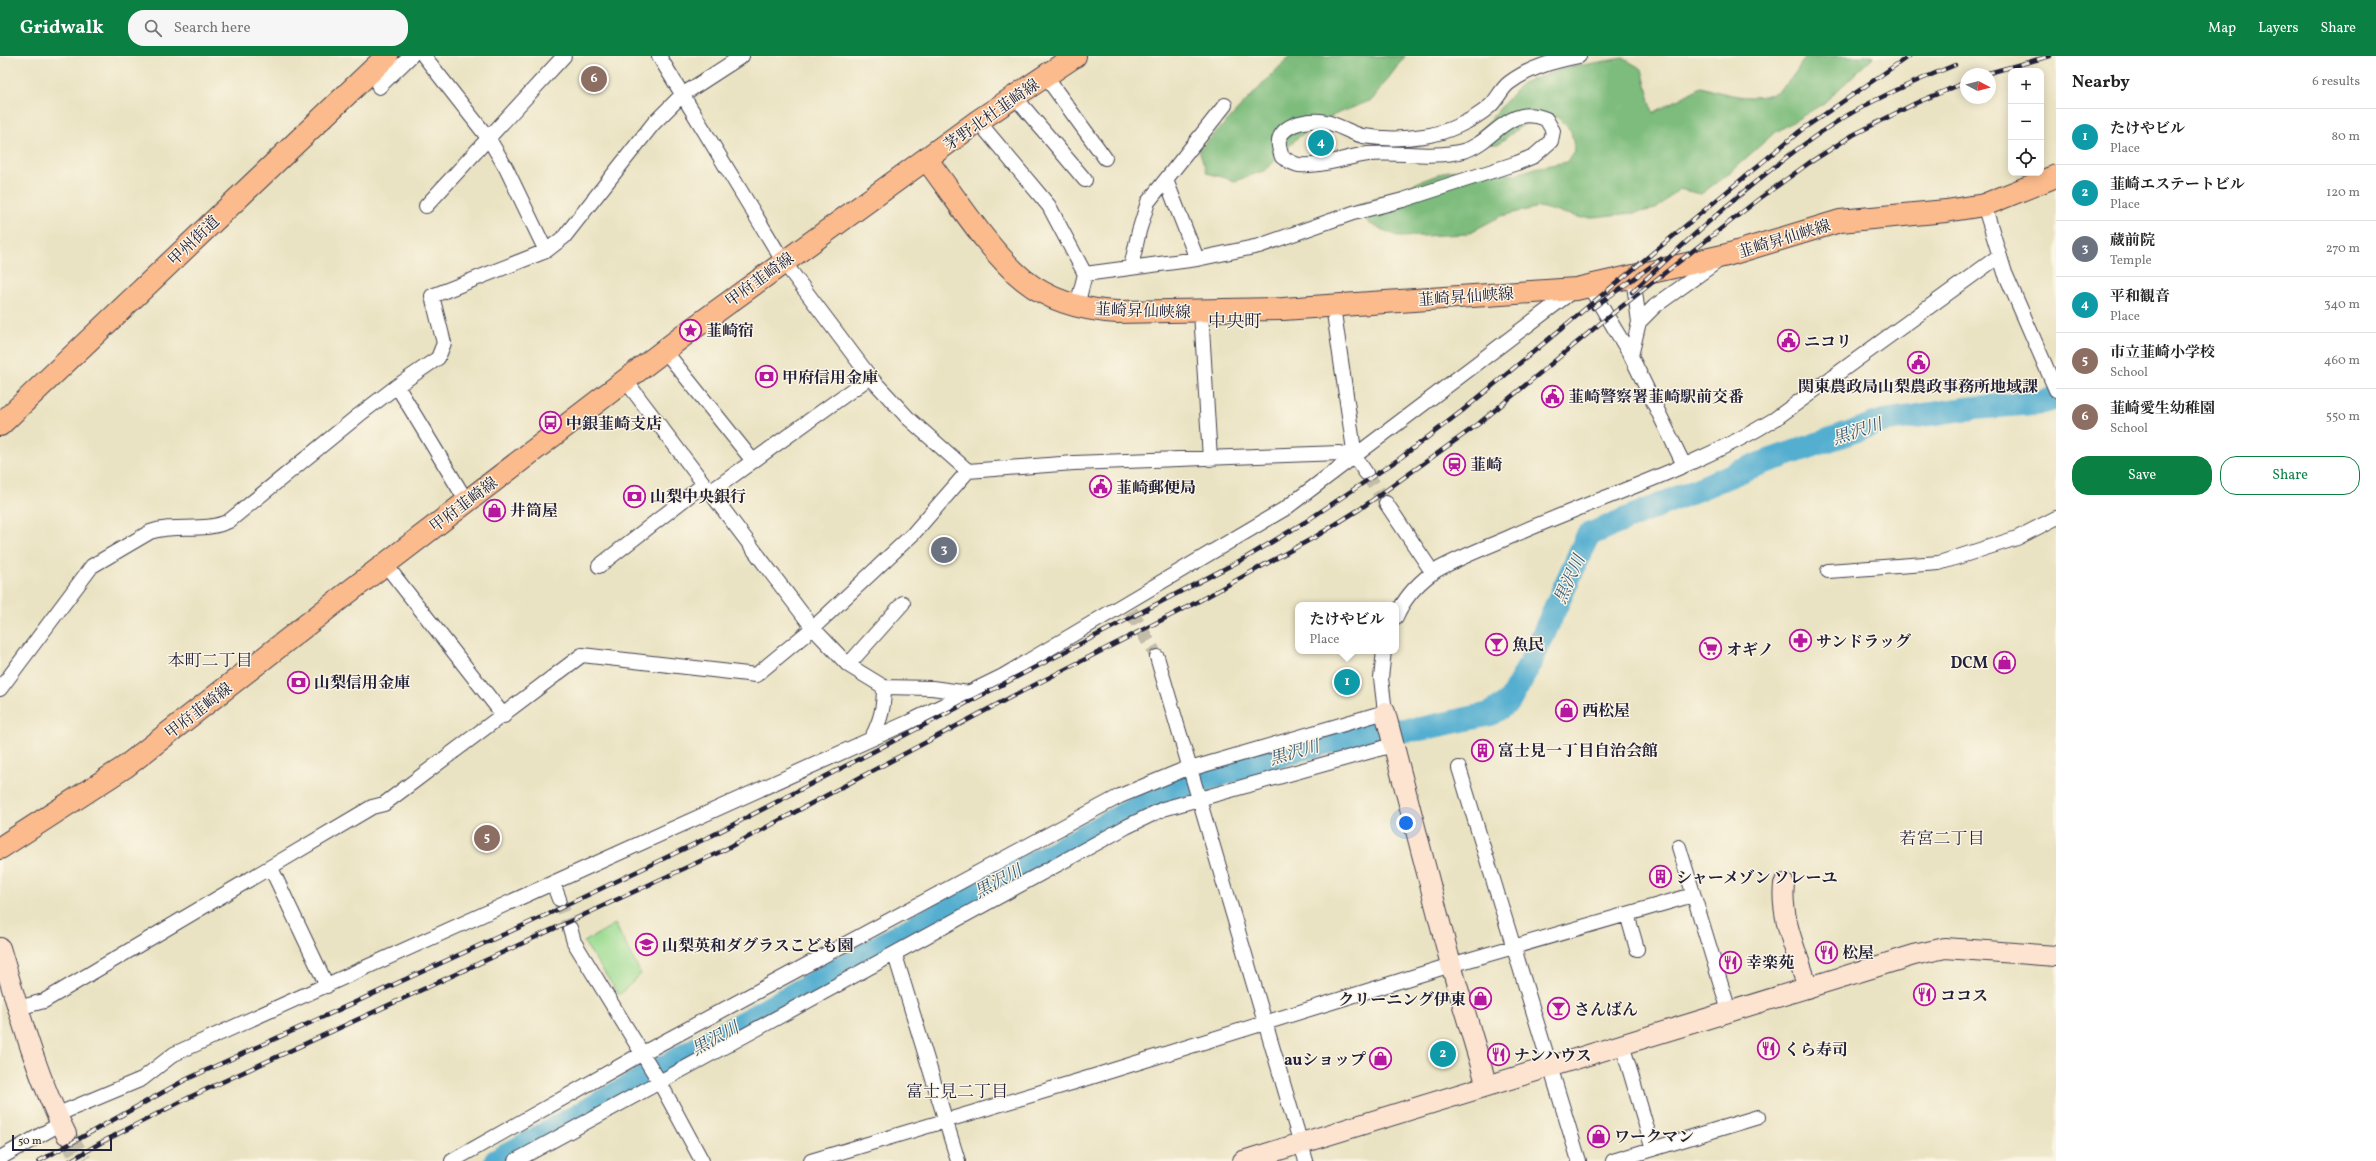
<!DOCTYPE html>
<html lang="en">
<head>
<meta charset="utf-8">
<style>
  body { margin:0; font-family:Vollkorn,"Noto Serif JP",serif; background:#f6f6f6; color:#222 }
  .controls { position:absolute; right:12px; top:12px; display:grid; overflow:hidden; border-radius:8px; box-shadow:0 2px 10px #0003 }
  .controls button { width:36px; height:36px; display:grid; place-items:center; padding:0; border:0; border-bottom:1px solid #e0e0e0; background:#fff; color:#222; font:20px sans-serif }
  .compass { position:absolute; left:1960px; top:12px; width:36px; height:36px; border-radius:50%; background:#fff; box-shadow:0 2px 10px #0003; rotate:97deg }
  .scale { position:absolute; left:12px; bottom:10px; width:100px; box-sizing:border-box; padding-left:4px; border:2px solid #22223b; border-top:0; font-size:11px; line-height:14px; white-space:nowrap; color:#22223b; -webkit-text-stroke:3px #fcf5e5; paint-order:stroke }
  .you { position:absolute; left:1406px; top:767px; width:14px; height:14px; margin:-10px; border:3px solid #fff; border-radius:50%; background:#1a73e8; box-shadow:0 0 0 6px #1a73e833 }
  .badge { display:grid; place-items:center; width:26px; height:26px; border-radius:50%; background:#0b8043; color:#fff; font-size:13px; font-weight:700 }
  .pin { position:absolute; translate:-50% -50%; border:2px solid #fff; box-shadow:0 1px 4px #0006 }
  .popup { position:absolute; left:1295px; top:546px; width:104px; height:52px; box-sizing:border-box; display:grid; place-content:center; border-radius:8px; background:#fff; filter:drop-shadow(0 1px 3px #0005); font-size:13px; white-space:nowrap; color:#767676 }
  .popup b { font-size:15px; color:#222 }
  .popup::after { content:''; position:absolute; left:50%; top:100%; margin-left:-8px; border:8px solid transparent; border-top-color:#fff }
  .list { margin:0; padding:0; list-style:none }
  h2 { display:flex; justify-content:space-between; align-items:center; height:52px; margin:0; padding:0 16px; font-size:17px }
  h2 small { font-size:13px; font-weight:400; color:#767676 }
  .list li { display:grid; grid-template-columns:26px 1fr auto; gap:12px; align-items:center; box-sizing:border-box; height:56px; padding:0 16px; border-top:1px solid #e0e0e0 }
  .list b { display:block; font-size:15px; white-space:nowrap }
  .list p { margin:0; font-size:13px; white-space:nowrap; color:#767676 }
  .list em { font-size:13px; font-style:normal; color:#767676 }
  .actions { display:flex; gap:8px; padding:12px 16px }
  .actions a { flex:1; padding:9px 0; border:1px solid #0b8043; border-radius:16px; text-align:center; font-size:14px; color:#0b8043 }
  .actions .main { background:#0b8043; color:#fff }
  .icon { flex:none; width:22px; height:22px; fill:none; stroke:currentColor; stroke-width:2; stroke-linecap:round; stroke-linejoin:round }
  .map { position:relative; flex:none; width:2056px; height:1105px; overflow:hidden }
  header { display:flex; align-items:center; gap:24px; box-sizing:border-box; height:56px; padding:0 20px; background:#0b8043; color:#fff }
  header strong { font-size:19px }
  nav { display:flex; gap:22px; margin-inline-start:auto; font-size:14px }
  .search { width:280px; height:36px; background:#f6f6f6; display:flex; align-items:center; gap:10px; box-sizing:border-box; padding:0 14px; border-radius:16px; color:#767676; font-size:15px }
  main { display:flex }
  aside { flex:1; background:#fff }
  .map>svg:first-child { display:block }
  .green { fill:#9cdc92; stroke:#5f7f66 }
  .forest { fill:#7dbc7c; stroke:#506f5c }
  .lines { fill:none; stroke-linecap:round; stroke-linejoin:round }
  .river { stroke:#52aed0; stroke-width:24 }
  .street-tunnel { stroke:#c2bca8; stroke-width:14; stroke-dasharray:14 7; stroke-linecap:butt }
  .secondary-tunnel { stroke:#c2bca8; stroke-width:20; stroke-dasharray:20 10; stroke-linecap:butt }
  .street-casing { stroke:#403f4f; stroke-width:16 }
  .secondary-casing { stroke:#403f4f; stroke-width:22 }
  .primary-casing { stroke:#403f4f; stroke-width:24 }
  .highway-casing { stroke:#403f4f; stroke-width:24 }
  .street { stroke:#fff; stroke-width:14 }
  .secondary { stroke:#fde4d1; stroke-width:20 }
  .primary { stroke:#fbbb8c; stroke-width:22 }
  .highway { stroke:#fbbb8c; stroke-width:22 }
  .rail-casing { stroke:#22223b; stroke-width:4.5 }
  .rail { stroke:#fcf5e5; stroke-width:3; stroke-dasharray:9; stroke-linecap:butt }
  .labels { text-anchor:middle; stroke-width:3; stroke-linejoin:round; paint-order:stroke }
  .street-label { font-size:16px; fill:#22223b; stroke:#fcf5e5 }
  .poi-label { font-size:16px; font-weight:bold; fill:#22223b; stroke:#fcf5e5; text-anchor:start }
  .water-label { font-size:17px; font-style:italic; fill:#355a77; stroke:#fcf5e5 }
  .neighbourhood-label { font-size:17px; fill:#22223b; stroke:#fcf5e5 }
  .quarter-label { font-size:18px; fill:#22223b; stroke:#fcf5e5 }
</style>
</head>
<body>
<header>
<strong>Gridwalk</strong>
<div class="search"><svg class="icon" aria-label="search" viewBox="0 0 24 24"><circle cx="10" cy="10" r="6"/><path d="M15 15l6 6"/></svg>Search here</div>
<nav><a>Map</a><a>Layers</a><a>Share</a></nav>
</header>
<main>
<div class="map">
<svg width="2056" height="1105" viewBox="0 0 2056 1105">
  <rect width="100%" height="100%" fill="#fcf5e5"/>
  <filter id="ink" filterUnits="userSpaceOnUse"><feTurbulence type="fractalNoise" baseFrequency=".025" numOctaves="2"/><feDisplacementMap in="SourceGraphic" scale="8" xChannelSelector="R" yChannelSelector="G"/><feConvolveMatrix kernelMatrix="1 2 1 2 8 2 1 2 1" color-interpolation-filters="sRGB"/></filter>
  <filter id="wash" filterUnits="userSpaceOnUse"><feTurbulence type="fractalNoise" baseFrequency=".012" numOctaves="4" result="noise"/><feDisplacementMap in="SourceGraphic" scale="16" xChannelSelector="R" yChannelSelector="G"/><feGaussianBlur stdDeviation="0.9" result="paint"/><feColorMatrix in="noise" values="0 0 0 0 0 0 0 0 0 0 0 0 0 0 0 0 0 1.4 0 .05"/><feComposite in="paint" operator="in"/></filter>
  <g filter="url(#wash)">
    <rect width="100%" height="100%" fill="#eae3c3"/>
    <path class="green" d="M615,868L641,918L619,939L584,886Z"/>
    <path class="forest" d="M1290,0H1405L1372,44L1334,59L1297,82L1266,114L1235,125L1207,117L1199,94Z
      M1806,0H1874L1824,47L1773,78L1728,118L1701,138L1679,133L1656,153L1634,157L1582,162L1539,151L1501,160L1467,178L1399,181L1370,168L1356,150L1448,115L1482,113L1514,119L1535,112L1566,106L1575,96L1571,75L1557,61L1524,68L1498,88L1470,87L1522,27L1565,12L1623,2L1642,13L1653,57L1701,31C1726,38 1763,50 1784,30C1793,22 1800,9 1806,0Z"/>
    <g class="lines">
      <path class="river" d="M496,1105L899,879L1164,737L1296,694L1369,676L1420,673L1490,658L1509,646L1530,608L1588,479L1751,411L1883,365L1964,353L2044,346L2056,342"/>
    </g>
  </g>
  <g filter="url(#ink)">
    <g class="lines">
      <path class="street-tunnel" d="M1366,417L1386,447
        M1131,555L1157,601
        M559,843L570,872"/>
      <path class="secondary-tunnel" d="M66,1078L82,1105"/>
      <defs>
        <path id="street" d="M424,0L489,83L506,112L546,195
          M659,0L783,205L870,321L908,362L968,415
          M1046,21L1105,102
          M379,31L411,0
          M1015,41L1085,124
          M978,65L1049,150L1085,218
          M1166,124L1197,203
          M1984,149L2005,217L2056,334
          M426,150L564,0
          M1131,211L1139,175L1148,146L1225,49
          M1589,230L1631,300L1684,409
          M1077,250L1085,218L1197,203L1259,190L1353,157L1403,144L1517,107L1534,100L1542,93L1551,85L1553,75L1546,63C1507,47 1494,87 1463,95C1432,103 1399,95 1368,98C1345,101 1322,111 1299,109C1293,108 1287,104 1282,101C1280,95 1277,87 1280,81C1287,66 1312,63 1326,66C1339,69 1350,77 1363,80C1382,83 1405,83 1424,80C1446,77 1473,65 1490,50C1497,44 1501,33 1509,27C1530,11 1555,5 1579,0
          M1333,250L1355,401L1366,417
          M1201,256L1210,403
          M1639,266L1655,250L1718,205
          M665,295L753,405
          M1631,300L1639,266L1633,221
          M626,325L813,572L848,609L884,631C884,650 881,664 872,681
          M397,330L467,446
          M710,436L870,321
          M1386,447L1433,517
          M385,508L504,660
          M599,510L704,428
          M1828,515L1939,507L2017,482L2056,462
          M1396,561C1404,542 1416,529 1432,517C1452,504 1490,490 1512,480C1600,441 1693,413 1775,363L1999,200
          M1157,601L1306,1105
          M848,609L903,547
          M884,631L932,632L969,637
          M0,633L92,510L150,476C175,467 204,477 229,465L359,359L397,330L438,302L444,287L432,240L546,195L564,181L653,68L682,39L742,0
          M1459,712L1579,1105
          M1190,713L1385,656L1381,622L1384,595
          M1679,791L1729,955
          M271,812L327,930
          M553,827L559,843
          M1627,858L1637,893
          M570,872L574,886L659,1025L702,1105
          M895,899L958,1105
          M18,952L44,945L372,751L384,748L582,599L756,619L813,572L913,478L968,415L1074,407L1340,397L1355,401
          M1622,988L1653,1093
          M56,1059L142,1023L174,998L909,666L1003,620L1286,452L1574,234
          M0,1102L60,1068
          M452,1105L643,997L1120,740L1190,711
          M515,1105L1126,771L1163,753L1393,689
          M811,1105L1088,1022L1451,909L1693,839
          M1613,1105L1758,1061"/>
        <path id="secondary" d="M1385,656L1451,909L1487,1030
          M1784,828C1780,863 1798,899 1808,932
          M0,892C19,955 36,1019 66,1078
          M1243,1105L1914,899L1945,892L2056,900"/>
        <path id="primary" d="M926,103C954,139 989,196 1024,224C1050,245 1084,254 1117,256L1283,253L1576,233L1727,199L1840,165L1946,155L1984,149L2056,120
          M0,792L125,711L337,545L691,274L978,65L1075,0"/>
        <path id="highway" d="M0,369L387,0"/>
      </defs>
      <use href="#street" class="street-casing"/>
      <use href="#secondary" class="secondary-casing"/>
      <use href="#primary" class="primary-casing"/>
      <use href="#highway" class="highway-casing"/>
      <use href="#street" class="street"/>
      <use href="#secondary" class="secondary"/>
      <use href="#primary" class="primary"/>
      <use href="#highway" class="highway"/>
      <defs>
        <path id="rail" d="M1985,18L2050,0
          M1632,236C1694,178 1757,120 1827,72C1866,46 1911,27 1955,9
          M1593,252L1661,203
          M39,1105L185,1024L546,859L713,779L1247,501L1305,466L1399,403L1462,355L1800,75L1909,0
          M70,1105L102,1086L192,1040L722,795L1009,642L1197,546L1315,481L1360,453L1477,369L1602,266L1759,143L1809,107L1853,79L1916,47L1966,26"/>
      </defs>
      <use href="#rail" class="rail-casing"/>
      <use href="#rail" class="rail"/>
    </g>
  </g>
  <defs>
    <symbol id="sight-ring" viewBox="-11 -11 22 22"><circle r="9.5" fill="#fcf5e5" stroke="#b5179e" stroke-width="1.5"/><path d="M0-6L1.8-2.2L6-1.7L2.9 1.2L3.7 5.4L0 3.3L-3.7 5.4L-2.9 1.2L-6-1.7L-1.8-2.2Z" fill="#b5179e"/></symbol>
    <symbol id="civic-ring" viewBox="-11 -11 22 22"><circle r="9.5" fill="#fcf5e5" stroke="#b5179e" stroke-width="1.5"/><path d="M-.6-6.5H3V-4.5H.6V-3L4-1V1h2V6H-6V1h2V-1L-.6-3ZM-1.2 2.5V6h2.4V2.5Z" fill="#b5179e"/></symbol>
    <symbol id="bank-ring" viewBox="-11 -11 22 22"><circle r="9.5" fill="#fcf5e5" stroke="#b5179e" stroke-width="1.5"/><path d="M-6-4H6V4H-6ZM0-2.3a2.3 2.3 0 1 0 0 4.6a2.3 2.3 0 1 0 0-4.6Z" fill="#b5179e"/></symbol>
    <symbol id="bus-ring" viewBox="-11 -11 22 22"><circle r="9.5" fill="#fcf5e5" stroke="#b5179e" stroke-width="1.5"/><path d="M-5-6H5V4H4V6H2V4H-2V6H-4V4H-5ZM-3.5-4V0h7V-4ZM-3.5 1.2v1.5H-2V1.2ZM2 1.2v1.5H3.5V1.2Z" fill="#b5179e"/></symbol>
    <symbol id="station-ring" viewBox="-11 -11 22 22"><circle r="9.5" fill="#fcf5e5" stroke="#b5179e" stroke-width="1.5"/><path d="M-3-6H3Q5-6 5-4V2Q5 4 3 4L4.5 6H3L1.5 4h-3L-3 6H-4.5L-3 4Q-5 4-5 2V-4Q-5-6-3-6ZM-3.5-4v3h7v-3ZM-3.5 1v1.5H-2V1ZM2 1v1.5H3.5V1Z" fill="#b5179e"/></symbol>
    <symbol id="shop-ring" viewBox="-11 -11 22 22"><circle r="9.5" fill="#fcf5e5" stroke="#b5179e" stroke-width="1.5"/><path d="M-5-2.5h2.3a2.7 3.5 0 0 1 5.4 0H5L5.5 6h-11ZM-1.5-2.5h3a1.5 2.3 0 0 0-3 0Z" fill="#b5179e"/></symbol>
    <symbol id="pharmacy-ring" viewBox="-11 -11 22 22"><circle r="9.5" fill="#fcf5e5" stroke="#b5179e" stroke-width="1.5"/><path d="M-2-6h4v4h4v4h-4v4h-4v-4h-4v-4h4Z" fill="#b5179e"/></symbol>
    <symbol id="bar-ring" viewBox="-11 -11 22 22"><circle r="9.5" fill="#fcf5e5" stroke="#b5179e" stroke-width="1.5"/><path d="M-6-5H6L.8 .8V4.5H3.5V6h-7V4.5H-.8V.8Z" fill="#b5179e"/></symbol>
    <symbol id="supermarket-ring" viewBox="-11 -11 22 22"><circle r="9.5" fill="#fcf5e5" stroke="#b5179e" stroke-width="1.5"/><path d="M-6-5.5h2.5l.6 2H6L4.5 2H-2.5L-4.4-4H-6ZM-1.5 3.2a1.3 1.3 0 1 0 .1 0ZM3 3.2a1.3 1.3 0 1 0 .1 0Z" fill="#b5179e"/></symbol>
    <symbol id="building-ring" viewBox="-11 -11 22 22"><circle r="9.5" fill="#fcf5e5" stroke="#b5179e" stroke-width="1.5"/><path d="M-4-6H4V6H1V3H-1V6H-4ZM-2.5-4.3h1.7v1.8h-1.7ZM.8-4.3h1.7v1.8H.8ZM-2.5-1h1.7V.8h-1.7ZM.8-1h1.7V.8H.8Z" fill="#b5179e"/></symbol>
    <symbol id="school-ring" viewBox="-11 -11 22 22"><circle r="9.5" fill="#fcf5e5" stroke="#b5179e" stroke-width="1.5"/><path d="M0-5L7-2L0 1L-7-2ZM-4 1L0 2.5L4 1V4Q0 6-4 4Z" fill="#b5179e"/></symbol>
    <symbol id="restaurant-ring" viewBox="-11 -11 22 22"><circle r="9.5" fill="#fcf5e5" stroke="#b5179e" stroke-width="1.5"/><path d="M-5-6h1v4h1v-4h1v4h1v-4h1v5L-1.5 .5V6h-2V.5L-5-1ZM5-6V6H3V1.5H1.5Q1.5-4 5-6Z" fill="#b5179e"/></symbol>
  </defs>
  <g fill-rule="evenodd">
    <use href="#sight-ring" x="678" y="262" width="25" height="25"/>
    <use href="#civic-ring" x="1776" y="272" width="25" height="25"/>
    <use href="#civic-ring" x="1906" y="294" width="25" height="25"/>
    <use href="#bank-ring" x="754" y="308" width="25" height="25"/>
    <use href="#civic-ring" x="1540" y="328" width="25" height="25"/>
    <use href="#bus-ring" x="538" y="354" width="25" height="25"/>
    <use href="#station-ring" x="1442" y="396" width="25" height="25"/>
    <use href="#civic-ring" x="1088" y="418" width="25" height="25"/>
    <use href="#bank-ring" x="622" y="428" width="25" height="25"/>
    <use href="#shop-ring" x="482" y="442" width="25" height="25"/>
    <use href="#pharmacy-ring" x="1788" y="572" width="25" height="25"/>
    <use href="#bar-ring" x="1484" y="576" width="25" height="25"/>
    <use href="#supermarket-ring" x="1698" y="580" width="25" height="25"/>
    <use href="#shop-ring" x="1992" y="594" width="25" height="25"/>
    <use href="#bank-ring" x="286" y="614" width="25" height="25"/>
    <use href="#shop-ring" x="1554" y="642" width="25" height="25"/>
    <use href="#building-ring" x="1470" y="682" width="25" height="25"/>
    <use href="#building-ring" x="1648" y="808" width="25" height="25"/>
    <use href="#school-ring" x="634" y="876" width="25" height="25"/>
    <use href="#restaurant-ring" x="1814" y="884" width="25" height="25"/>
    <use href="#restaurant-ring" x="1718" y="894" width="25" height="25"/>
    <use href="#restaurant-ring" x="1912" y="926" width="25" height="25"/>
    <use href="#shop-ring" x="1468" y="930" width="25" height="25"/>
    <use href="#bar-ring" x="1546" y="940" width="25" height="25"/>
    <use href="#restaurant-ring" x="1756" y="980" width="25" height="25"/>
    <use href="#restaurant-ring" x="1486" y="986" width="25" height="25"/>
    <use href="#shop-ring" x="1368" y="990" width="25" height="25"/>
    <use href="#shop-ring" x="1586" y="1068" width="25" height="25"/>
  </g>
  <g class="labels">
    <g class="street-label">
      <text transform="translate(991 58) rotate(-35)" y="6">茅野北杜韮崎線</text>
      <text transform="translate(1784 182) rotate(-17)" y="6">韮崎昇仙峡線</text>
      <text transform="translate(193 184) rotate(-44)" y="6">甲州街道</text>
      <text transform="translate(759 223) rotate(-36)" y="6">甲府韮崎線</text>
      <text transform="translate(1466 240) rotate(-4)" y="6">韮崎昇仙峡線</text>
      <text transform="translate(1143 254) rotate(2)" y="6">韮崎昇仙峡線</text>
      <text transform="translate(463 448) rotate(-37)" y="6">甲府韮崎線</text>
      <text transform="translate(198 654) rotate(-38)" y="6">甲府韮崎線</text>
    </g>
    <g class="poi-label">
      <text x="706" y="280">韮崎宿</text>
      <text x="1804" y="291">ニコリ</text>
      <text x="782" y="327">甲府信用金庫</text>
      <text x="1918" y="336" text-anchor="middle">関東農政局山梨農政事務所地域課</text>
      <text x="1568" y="346">韮崎警察署韮崎駅前交番</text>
      <text x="566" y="373">中銀韮崎支店</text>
      <text x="1470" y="414">韮崎</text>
      <text x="1116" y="437">韮崎郵便局</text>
      <text x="650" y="446">山梨中央銀行</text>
      <text x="510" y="460">井筒屋</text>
      <text x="1816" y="591">サンドラッグ</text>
      <text x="1512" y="594">魚民</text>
      <text x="1726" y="599">オギノ</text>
      <text x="1988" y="612" text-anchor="end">DCM</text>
      <text x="314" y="632">山梨信用金庫</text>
      <text x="1582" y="660">西松屋</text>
      <text x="1498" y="700">富士見一丁目自治会館</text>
      <text x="1676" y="827">シャーメゾン ソレーユ</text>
      <text x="662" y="895">山梨英和ダグラスこども園</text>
      <text x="1842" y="902">松屋</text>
      <text x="1746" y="912">幸楽苑</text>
      <text x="1940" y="945">ココス</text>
      <text x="1466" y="949" text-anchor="end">クリーニング伊東</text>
      <text x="1574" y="959">さんばん</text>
      <text x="1784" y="999">くら寿司</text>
      <text x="1514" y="1005">ナンハウス</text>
      <text x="1366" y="1009" text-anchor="end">auショップ</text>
      <text x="1614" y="1086">ワークマン</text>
    </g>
    <g class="water-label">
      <text transform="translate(1857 375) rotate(-18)" y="6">黒沢川</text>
      <text transform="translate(1569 523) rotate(-66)" y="6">黒沢川</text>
      <text transform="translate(1294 696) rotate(-16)" y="6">黒沢川</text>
      <text transform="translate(998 825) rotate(-28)" y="6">黒沢川</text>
      <text transform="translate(715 982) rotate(-29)" y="6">黒沢川</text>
    </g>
    <g class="neighbourhood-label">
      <text x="210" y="610">本町二丁目</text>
      <text x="1942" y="788">若宮二丁目</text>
      <text x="957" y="1041">富士見二丁目</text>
    </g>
    <g class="quarter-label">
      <text x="1235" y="271">中央町</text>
    </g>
  </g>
</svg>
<div class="controls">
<button>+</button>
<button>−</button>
<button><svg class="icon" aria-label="locate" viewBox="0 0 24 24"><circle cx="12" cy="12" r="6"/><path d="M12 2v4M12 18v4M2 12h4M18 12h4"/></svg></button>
</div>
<svg class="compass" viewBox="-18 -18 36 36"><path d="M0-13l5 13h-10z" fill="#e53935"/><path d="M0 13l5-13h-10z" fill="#767676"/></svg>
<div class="scale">50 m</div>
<div class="you"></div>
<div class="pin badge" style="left:1347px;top:626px;background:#0f9aa8">1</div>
<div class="popup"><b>たけやビル</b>Place</div>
<div class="pin badge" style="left:1443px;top:998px;background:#0f9aa8">2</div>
<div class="pin badge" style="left:944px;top:494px;background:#6b7280">3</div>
<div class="pin badge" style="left:1321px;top:87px;background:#0f9aa8">4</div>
<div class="pin badge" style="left:487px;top:782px;background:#8d6e63">5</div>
<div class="pin badge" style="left:594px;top:23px;background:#8d6e63">6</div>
</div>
<aside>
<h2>Nearby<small>6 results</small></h2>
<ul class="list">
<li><span class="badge" style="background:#0f9aa8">1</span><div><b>たけやビル</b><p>Place</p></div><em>80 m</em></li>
<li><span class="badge" style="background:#0f9aa8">2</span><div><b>韮崎エステートビル</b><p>Place</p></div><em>120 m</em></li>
<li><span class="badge" style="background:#6b7280">3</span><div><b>蔵前院</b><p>Temple</p></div><em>270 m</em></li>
<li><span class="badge" style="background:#0f9aa8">4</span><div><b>平和観音</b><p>Place</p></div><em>340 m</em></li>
<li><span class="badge" style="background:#8d6e63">5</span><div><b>市立韮崎小学校</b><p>School</p></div><em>460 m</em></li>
<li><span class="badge" style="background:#8d6e63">6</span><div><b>韮崎愛生幼稚園</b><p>School</p></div><em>550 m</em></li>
</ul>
<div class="actions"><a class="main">Save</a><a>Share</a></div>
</aside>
</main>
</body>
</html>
